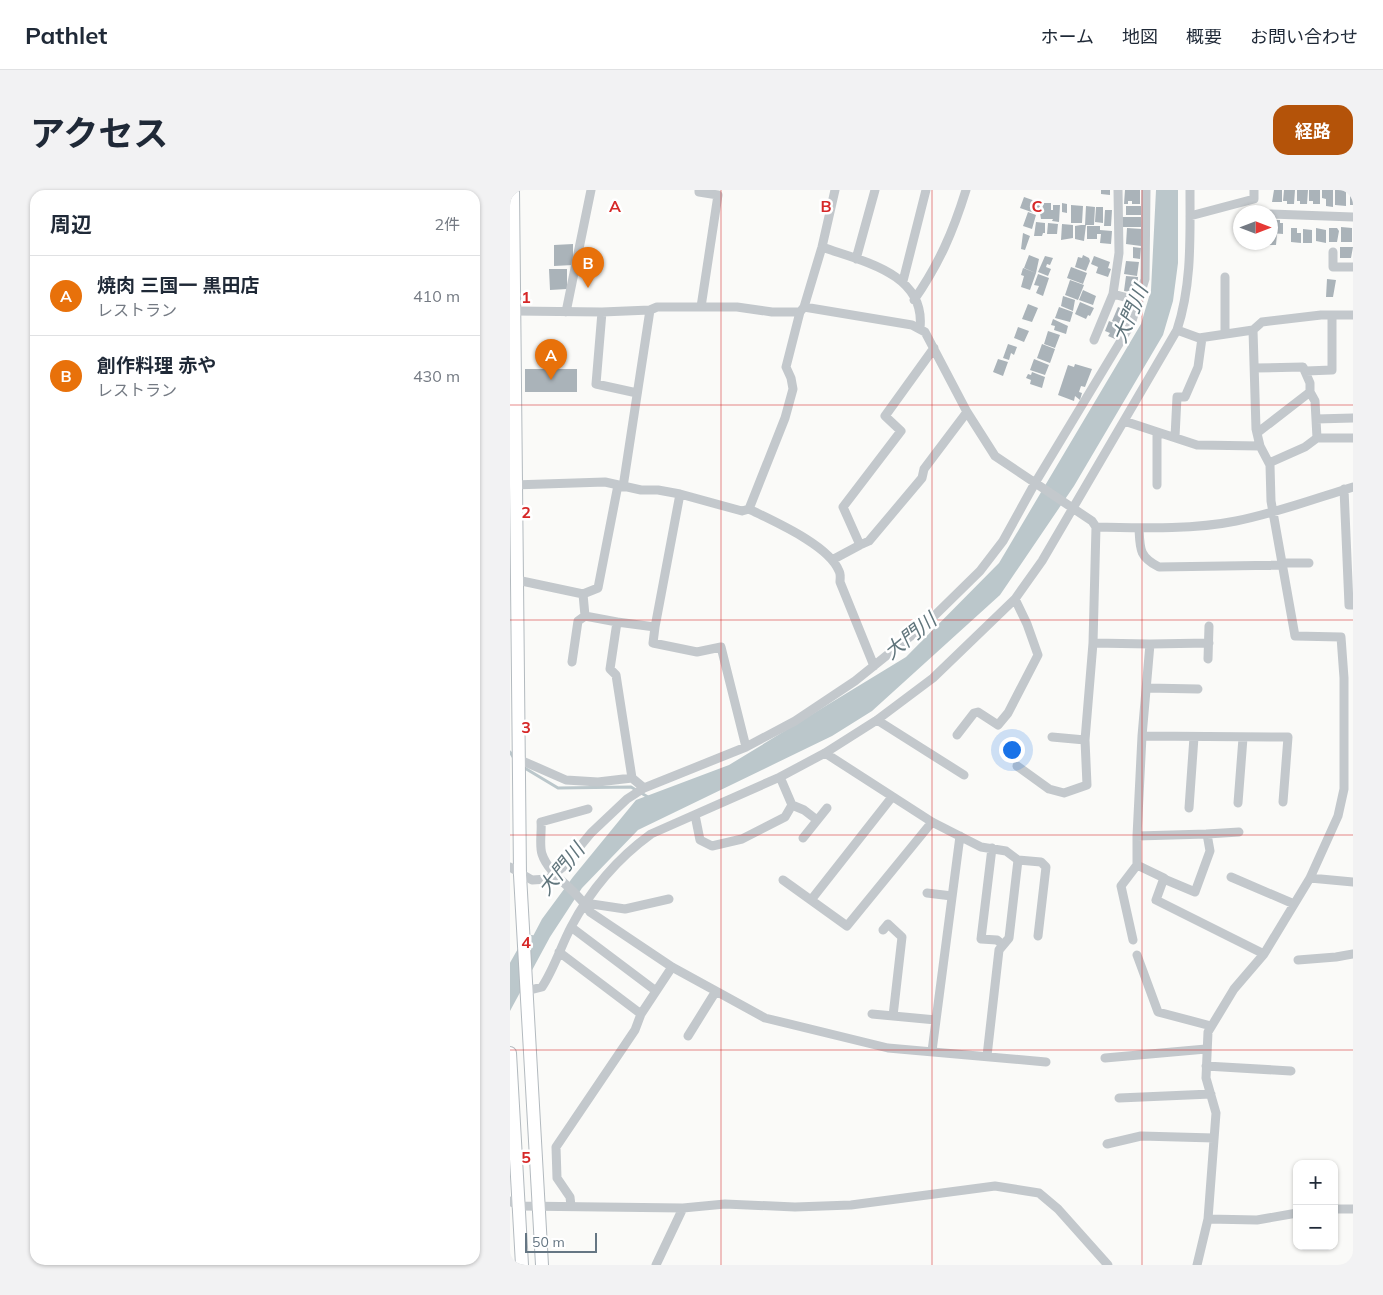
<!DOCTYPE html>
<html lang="ja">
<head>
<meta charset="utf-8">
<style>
  body { margin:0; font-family:Mulish,"Noto Sans JP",sans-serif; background:#f2f2f3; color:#1f2937 }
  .controls { position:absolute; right:15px; bottom:15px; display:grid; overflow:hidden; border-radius:10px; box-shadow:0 1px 4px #0004 }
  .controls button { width:45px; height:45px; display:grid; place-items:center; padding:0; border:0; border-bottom:1px solid #e0e1e3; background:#fff; color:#1f2937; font:25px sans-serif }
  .compass { position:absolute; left:723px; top:15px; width:45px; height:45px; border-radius:50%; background:#fff; box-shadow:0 1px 4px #0004; rotate:90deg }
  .scale { position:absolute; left:15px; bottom:12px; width:72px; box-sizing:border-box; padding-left:5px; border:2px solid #657683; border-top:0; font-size:14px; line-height:18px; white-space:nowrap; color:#657683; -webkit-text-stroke:4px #fff; paint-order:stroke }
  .you { position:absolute; left:501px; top:559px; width:18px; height:18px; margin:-12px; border:4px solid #fff; border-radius:50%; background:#1a73e8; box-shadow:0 0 0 8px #1a73e833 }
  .badge { display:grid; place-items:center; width:32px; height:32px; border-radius:50%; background:#b45309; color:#fff; font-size:16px; font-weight:700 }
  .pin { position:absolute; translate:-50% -41px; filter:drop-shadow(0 1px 2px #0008) }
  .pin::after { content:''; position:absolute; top:26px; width:18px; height:15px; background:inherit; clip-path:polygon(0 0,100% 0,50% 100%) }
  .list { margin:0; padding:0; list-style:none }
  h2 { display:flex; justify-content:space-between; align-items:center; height:65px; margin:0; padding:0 20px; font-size:21px }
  h2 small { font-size:16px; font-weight:400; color:#747a83 }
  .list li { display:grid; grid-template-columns:32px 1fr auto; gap:15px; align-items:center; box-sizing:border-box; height:80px; padding:0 20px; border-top:1px solid #e0e1e3 }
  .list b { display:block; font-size:19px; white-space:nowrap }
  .list p { margin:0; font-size:16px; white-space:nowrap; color:#747a83 }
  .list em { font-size:16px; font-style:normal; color:#747a83 }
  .map { position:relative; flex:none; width:843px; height:1075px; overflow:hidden; border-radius:15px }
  header { display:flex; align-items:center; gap:30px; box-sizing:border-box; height:70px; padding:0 25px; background:#fff; border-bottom:1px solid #e0e1e3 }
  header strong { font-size:24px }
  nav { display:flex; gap:28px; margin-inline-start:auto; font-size:18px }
  .intro { display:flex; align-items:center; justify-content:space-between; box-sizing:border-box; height:120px; padding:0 30px }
  h1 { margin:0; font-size:35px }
  .button { padding:12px 22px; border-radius:15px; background:#b45309; color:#fff; font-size:18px; font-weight:700 }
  main { display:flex; gap:30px; padding:0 30px }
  aside { flex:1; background:#fff; border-radius:15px; box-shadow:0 1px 4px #0004 }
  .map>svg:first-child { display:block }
  .water { fill:#bbc7cb }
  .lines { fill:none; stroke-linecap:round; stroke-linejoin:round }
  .stream { stroke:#bbc7cb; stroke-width:3 }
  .river { stroke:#bbc7cb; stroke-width:18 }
  .building { fill:#aab3b9 }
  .secondary-casing { stroke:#b3babf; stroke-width:14 }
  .street { stroke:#c3c8cc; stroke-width:9 }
  .secondary { stroke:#fff; stroke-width:12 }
  .grid { fill:none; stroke:#d62828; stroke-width:1; stroke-opacity:0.55 }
  .labels { text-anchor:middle; stroke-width:5; stroke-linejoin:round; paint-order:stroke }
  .water-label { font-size:20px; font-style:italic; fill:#60757c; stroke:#fff }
  .grid-label { font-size:16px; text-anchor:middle; font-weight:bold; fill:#d62828; stroke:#fff; stroke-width:5; stroke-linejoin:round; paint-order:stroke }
</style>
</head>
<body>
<header>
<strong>Pathlet</strong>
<nav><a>ホーム</a><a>地図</a><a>概要</a><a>お問い合わせ</a></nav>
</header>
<div class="intro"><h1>アクセス</h1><a class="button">経路</a></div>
<main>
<aside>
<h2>周辺<small>2件</small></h2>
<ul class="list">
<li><span class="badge" style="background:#e8710a">A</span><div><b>焼肉 三国一 黒田店</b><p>レストラン</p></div><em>410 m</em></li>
<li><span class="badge" style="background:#e8710a">B</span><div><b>創作料理 赤や</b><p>レストラン</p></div><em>430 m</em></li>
</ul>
</aside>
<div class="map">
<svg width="843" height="1075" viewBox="0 0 843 1075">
  <rect width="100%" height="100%" fill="#fafaf8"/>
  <path class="water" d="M646,0H668V73L663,111L653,145L564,296L490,405L362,521L322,546L128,640L72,698L40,747L0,821V790L32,729L63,687L126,610L219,575L396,467L489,373L631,134L641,100Z"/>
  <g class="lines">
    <path class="stream" d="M0,562L5,570
      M13,577L48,598L121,597L138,607"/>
    <path class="river" d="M0,791L21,754"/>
  </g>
  <path class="building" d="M591,0H600V5L591,4Z
    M615,0H630V14H622V11H618V14H614Z
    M764,0H772V12H762Z
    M774,0H785L784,14H777V11H773Z
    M787,0H798L797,14H790V11H787Z
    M799,0H810V14H803V11H799Z
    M812,0H823V17L816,16V9L812,8Z
    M825,0H836V16L825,15Z
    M840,1H843V15H840Z
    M514,7L531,13L527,24L510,18Z
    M534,13H541V20H543V15H550L549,32L542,31L543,29H531L530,23Z
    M552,13L557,14V23L552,22Z
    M561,15L573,16L572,33H561Z
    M576,16L585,17L584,35H575Z
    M616,16H631V25H616Z
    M586,17H593V33L585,32Z
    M595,20H602L601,36H594Z
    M518,22L526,25L522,39L513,36Z
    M612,27H631V37H612Z
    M765,30H770V33H773V44L761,43V32H765Z
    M526,32L535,33V43H533L532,46H524Z
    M538,33L548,34L547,44H537Z
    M552,34L563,35V48L551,50Z
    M571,35H576L574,51L565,49V36Z
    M577,36H590V40L602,41L601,54L590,53L591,44H587V49H577Z
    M831,37L842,38V52H831Z
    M617,38L632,39L631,56L616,54Z
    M781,38H787V43H791V53L781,52Z
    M806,38L816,40V53L806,51Z
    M819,38H827L829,41L827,52H819Z
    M793,39L802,40V53H793Z
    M513,43L520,46L515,60L511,59Z
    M761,44H767L766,55H737L738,52H761Z
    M63,54V75L44,76V55Z
    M623,57L631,58L630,69L623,68Z
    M830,57H843L841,68H830Z
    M519,65L529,69L526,83L514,78Z
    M573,65L579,68L580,71L576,81L565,77L568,67L572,68Z
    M535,66L543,68L540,75L537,74L536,77L541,79L538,86L528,82Z
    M584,66L600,72L598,78L601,79L598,87L586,83L588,77L581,74Z
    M616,71L629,72L627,86L614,84Z
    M561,77L577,83L573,94L557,88Z
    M513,78L526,83L520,100L511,97L514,86L511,85Z
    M39,79H57V99L40,100Z
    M528,84L539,88L533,106L526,103L529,96L524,95Z
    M616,86L628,87L627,103L614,101Z
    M817,89L826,90L823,107H816Z
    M560,90L574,95L568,110L555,105Z
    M573,100L586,106L583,115L569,110Z
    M553,106L565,110L563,121L551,116Z
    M570,112L584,118L580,126L578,125L576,129L565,124Z
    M518,114L528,118L522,132L512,129Z
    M549,117L563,122L560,132L545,128Z
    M608,117L619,122L613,136L602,131Z
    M543,129L558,136L556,144L544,140L545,136L541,135Z
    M599,131L610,136L605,149L598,146L600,143L595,141Z
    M508,137L519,141L514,152L504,148Z
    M538,141L550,145L545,158L534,154Z
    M498,154L507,157L504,165L501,163L499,170L493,168Z
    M532,154L545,159L540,173L527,168Z
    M488,169L498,172L493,186L483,182Z
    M524,169L539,175L535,185L520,180Z
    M565,174L582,179L575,197L571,196L569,202L572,203L570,210L565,206L564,211L548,205L558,175L564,177Z
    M15,179H67V202H15Z
    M522,182L535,187L532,198L520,194L521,190L516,188L518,184L521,185Z"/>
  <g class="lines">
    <defs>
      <path id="secondary" d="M3,0L10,685L32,1075
        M0,863L12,1075"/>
    </defs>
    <use href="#secondary" class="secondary-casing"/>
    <path class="street" d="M189,0V2L208,5L191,117
      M761,24L843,27
      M680,26L744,9V0
      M729,43H731
      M312,57C351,71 416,83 410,138
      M823,62V77H843
      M346,69L365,0
      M715,87V144
      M393,91L416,0
      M603,104L609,63L608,0
      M404,110C429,74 443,42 456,0
      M294,117L402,135L415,142L457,222L485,266L582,331L586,337C632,338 681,340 726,331C766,323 804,309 843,297
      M5,121L92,122L140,120L147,117H227L262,122H290L294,117L312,57L325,0
      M56,122L81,0
      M92,122L86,194L127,203
      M667,140L689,148L743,140L752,132L811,125H843
      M584,150L603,104L629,111
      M745,178L793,177L800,193V202L747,243
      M796,181L822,180V125
      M806,229L843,228
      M614,231L687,255L750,256L746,239L743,140
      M665,247L667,207H675L688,177L692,148
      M807,248H843
      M759,273L795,257L807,248L805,211L800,202
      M3,295L95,292L131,300H148L170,304
      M647,295V242
      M113,297L140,120
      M834,299L839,415H843
      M239,319C263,331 319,355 329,381C331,384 330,389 330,392L364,476
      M586,337L583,453L640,454L632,546
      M629,338C630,359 629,367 649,377L771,375
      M350,355L359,351L412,288L414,279L457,222
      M322,370L350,355L333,317L391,241L375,226L424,158
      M771,373H799
      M7,390L73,404L88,398L108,295
      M73,404L75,426
      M107,432L145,437L143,453L187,462L211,457L236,557
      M145,437L170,304L232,321L239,319L275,228L283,199L281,188L276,177L290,122
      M640,454L699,453
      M698,469L699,436
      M62,472L68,431L75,426L107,432L100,479L106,485L122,588
      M637,498L688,499
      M367,530L454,585
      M447,545L464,523L468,522L488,535L498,523L528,465L517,434L505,409
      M542,547L575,550L583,453
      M315,563L422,632L471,657L496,661L508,670L499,748L489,760L477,866
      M8,569L56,590L88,592L122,588L134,598
      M507,576L539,599L554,603L577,595L575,550
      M728,613L733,548
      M282,615L294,620L307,630
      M679,618L684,547
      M78,619L31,632C32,641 29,655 32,664C39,686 69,701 80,722L162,777L255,828L378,858L536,872
      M185,625L190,650L202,656L232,649L275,627L282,615L270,587
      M627,646L632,546L778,547L773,612
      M293,648L317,618
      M482,658L471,749L487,750L493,755
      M508,670L531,672L536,677L528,746
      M627,675V646L697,644
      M0,677L22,690L38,689L53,677L81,643L117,609L134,598L236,557L285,531L345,491L417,433L470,381L493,351L525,293L621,134L635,89L636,0
      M721,687L784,714
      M800,688L843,692
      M654,689L685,702L700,661L697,644L729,642
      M273,690L337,736L422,632
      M417,703L442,706
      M301,710L382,607
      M75,713L115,719L159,709
      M61,737L146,801
      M373,740L378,734L392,747L383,826
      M623,750L611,696L627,675L654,688L646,710L754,764
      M49,762L131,824
      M627,765L648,822L701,836
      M788,770L826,767L843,764
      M16,801L32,797C44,779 51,756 61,737C80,701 108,668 141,644L270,587L315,563L367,530L423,488L505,409L532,371L667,140C682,94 680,48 680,0
      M362,824L426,830
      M178,846L206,801
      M422,861L450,646
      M595,868L696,859
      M696,876L781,881
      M609,908L701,904
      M597,954L631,946L704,948
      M0,1011L9,1016L173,1018L215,1014L285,1017L341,1015L485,996L529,1003L548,1019L598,1075
      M61,1016L60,1007L47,988L46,957L125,840L131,824L162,777
      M824,1019H843
      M698,1029L747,1030L787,1023
      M146,1075L173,1018
      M687,1075L698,1029L706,923L696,888L698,842L724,799L754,764L800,688L828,626L834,599V488L831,447L785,446L761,311L760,275L750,256"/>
    <use href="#secondary" class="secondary"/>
  </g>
  <path class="grid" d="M211,0V1075M422,0V1075M632,0V1075M0,215H843M0,430H843M0,645H843M0,860H843"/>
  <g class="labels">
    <g class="water-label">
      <text transform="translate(620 124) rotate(-67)" y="7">大門川</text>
      <text transform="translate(400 446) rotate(-39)" y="7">大門川</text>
      <text transform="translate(51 679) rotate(-51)" y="7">大門川</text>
    </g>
  </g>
  <g class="grid-label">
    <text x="105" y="22">A</text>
    <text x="316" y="22">B</text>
    <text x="527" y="22">C</text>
    <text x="16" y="113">1</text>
    <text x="16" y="328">2</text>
    <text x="16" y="543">3</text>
    <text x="16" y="758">4</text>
    <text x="16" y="973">5</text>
  </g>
</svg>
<div class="controls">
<button>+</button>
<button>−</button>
</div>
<svg class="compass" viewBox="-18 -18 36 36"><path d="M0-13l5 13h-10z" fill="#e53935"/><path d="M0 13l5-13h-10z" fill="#747a83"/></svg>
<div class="scale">50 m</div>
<div class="you"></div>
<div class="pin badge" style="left:41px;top:190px;background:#e8710a">A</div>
<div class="pin badge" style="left:78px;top:98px;background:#e8710a">B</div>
</div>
</main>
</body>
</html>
